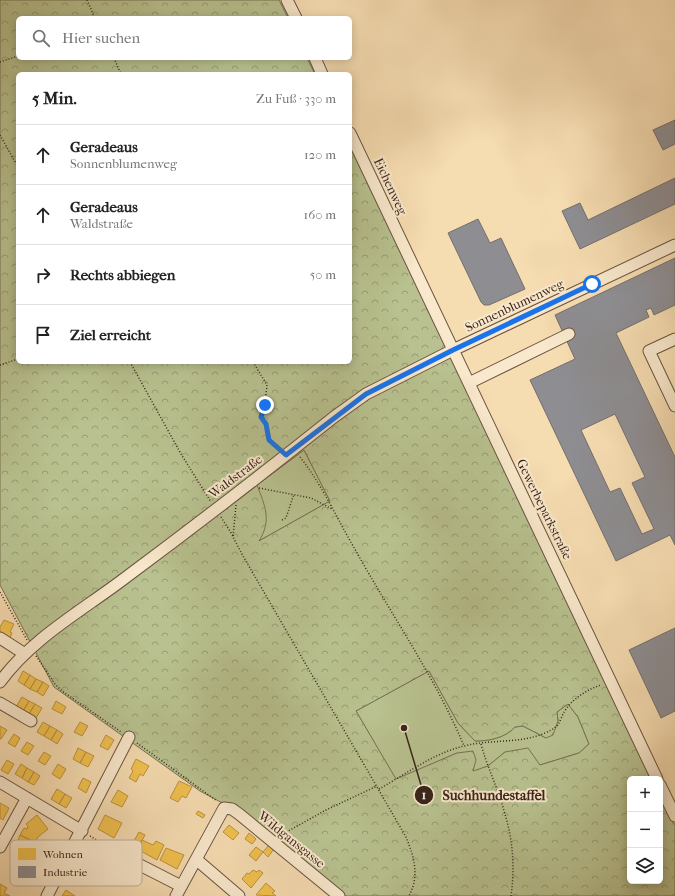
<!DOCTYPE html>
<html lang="de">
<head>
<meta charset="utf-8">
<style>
  body { margin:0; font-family:"IM FELL French Canon",serif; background:#f2f2f2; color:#222 }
  .controls { position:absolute; right:12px; bottom:12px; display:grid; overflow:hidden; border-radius:6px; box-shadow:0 2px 10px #0003 }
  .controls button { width:36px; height:36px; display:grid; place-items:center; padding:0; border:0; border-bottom:1px solid #e0e0e0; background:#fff; color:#222; font:20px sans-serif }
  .stop { position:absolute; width:12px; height:12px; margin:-9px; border:3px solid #1a73e8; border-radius:50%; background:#fff }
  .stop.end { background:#1a73e8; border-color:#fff; box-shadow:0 1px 4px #0008 }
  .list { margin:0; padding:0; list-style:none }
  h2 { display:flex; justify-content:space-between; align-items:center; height:52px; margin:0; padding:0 16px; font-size:17px }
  h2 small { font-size:13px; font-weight:400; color:#767676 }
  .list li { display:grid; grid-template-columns:26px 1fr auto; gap:12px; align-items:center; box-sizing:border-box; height:60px; padding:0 16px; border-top:1px solid #e0e0e0 }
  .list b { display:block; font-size:15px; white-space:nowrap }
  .list p { margin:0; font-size:13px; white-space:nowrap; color:#767676 }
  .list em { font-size:13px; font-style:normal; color:#767676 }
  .icon { flex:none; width:22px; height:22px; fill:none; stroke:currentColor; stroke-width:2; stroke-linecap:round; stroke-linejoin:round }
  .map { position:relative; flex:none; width:675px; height:896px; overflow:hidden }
  .search { position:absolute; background:#fff; box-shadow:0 2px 10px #0003; left:16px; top:16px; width:336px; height:44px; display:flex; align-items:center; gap:10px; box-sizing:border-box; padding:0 14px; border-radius:6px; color:#767676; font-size:15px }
  .panel { position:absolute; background:#fff; box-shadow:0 2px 10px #0003; left:16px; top:72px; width:336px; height:292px; border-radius:6px }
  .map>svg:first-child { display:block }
  .grass { fill:#b8c18f; stroke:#797355 }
  .forest { fill:url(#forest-crowns); stroke:#797355; fill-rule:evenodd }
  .homes { fill:#f2c14e; stroke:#bb923f }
  .industry { fill:#8d8d92; stroke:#746e6e; fill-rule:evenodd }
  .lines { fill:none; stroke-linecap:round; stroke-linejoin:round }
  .minor-casing { stroke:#695340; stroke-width:13 }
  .path { stroke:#3a251b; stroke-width:1.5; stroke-dasharray:1 2; stroke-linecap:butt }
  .minor { stroke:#f9e8cc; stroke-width:11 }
  .route { stroke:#1a73e8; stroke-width:5 }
  .labels { text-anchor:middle; stroke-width:4; stroke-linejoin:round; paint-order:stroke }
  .street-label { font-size:13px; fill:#3a251b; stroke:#f9e8cc }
  .key { fill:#f9e8cc; stroke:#c0ae97; stroke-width:1 }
  .key-label { font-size:11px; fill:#3a251b }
  .leader { fill:none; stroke:#3a251b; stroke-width:1.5 }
  .callout-dot { fill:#3a251b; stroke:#f9e8cc; stroke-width:1.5 }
  .mark-label { font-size:12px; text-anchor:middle; font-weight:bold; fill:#fff }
  .callout-label { font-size:14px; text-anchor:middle; font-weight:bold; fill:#3a251b; stroke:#f9e8cc; stroke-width:4; stroke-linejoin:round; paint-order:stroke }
</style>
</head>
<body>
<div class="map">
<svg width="675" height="896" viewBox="0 0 675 896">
  <defs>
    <pattern id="forest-crowns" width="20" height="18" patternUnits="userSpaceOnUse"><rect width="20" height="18" fill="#b8c18f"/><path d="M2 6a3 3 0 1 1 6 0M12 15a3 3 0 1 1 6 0" fill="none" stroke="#979d74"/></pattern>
  </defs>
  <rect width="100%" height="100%" fill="#f6dcb1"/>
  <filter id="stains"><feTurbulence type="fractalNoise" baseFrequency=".005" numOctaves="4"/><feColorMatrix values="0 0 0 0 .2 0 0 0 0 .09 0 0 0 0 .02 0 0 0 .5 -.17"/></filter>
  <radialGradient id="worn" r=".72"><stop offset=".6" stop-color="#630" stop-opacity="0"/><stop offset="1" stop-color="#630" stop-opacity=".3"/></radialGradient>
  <path class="grass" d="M304,450L330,501L257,542V485Z
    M429,671L458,723L475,741C489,741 505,738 515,727L523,726L546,738L558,721L557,712L568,704L578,717L589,744L579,753L540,765L505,752L488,766L473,772L457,753L396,780L356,711Z"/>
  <path class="forest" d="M0,0H279L288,18H18V58H307L315,74H18V362H350V146L653,779H630V881H660V794L675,825V896H335L226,805L200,791L54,687L0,585ZM304,450L330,501L259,541C272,520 265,506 257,485ZM429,671L458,723L475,741C489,741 505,738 515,727L523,726L546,738L553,735L558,721L557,712L568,704L578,717L589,744L579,753L540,765L528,748L505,752L488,766L473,771L476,760L473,751L457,753L396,779L356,711Z"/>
  <path class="homes" d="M4,620L14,624L10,632L12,633L9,640L0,635V627Z
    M23,671L30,675L24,685L18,681Z
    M30,675L36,679L30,689L24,685Z
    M36,679L43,682L37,692L30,689Z
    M43,682L49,686L43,696L37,692Z
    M22,697L29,701L23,711L16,707Z
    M29,701L35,704L29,714L23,711Z
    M56,701L66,707L62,714L52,709Z
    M35,704L42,708L36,718L29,714Z
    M43,722L50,726L44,736L37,732Z
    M80,722L88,726L82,736L74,732Z
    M0,726L7,730L1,739H0Z
    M50,726L57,730L51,740L44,736Z
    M57,730L63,734L57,744L51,740Z
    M14,734L20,738L15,747L8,743Z
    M106,735L114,740L108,750L100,746Z
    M27,742L34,746L28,755L21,751Z
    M78,748L86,752L80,763L73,759Z
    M44,752L51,756L45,765L38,761Z
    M86,752L94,756L88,767L80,763Z
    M136,759L149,766L143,776L140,774L136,782L129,778L133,771L131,769Z
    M7,760L14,764L8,774L1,770Z
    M21,764L27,768L22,778L15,774Z
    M58,764L66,769L60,779L52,774Z
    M27,768L34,772L28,782L22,778Z
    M34,772L40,776L34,785L28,782Z
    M83,778L91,782L86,793L78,788Z
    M179,781L192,787L186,798L182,796L178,802L170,798Z
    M57,789L65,794L59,804L51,799Z
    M118,790L128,796L122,807L111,802Z
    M65,794L72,798L66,808L59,804Z
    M0,803L9,808L3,820L0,818Z
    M198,811L205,815L203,818L196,814Z
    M37,815L48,829L38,837L35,842L20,835L24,828L27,829L28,826L26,824Z
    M105,815L122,823L114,838L98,829Z
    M229,825L239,833L233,840L223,832Z
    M139,832L145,835L136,851L130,848Z
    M249,833L256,839L252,844L245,839Z
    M20,835L32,841L30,844L46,852L38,868L20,858L26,847L17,843Z
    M142,840L153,845L156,841L164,845L157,860L137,849Z
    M269,845L274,849L268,857L263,852Z
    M256,847L263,852L256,861L249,855Z
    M166,848L184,855L177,869L160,860Z
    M253,870L257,872L259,870L263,873L251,888L242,879L247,873L249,874Z
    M266,883L275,891L272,893L276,896L256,895Z
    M0,884L7,888L4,893L10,896H0Z
    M66,890L75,896H62Z"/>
  <path class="industry" d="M675,120V144L663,150L653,130Z
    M675,178V204L580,249L562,211L580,203L588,220Z
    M478,219L490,243L501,238L525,289L489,305H484L481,302L448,233Z
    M675,258V305L654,315L651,308L646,310L649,317L616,333L675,457V545L670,535L616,561L530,380L575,359L555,315ZM615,414L645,477L632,483L654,529L642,534L620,488L610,492L581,430Z
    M675,628V711L661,718L629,650Z"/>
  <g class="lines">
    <defs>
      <path id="minor" d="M287,0L296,18
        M315,58L322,74
        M350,133L657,779
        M675,339L649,351L675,406
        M469,383L569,334
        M0,638L25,654
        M0,682C32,638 83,610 125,578C195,526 265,472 334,417L366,394L453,350L675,245
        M0,703L31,721
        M0,782L82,831
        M660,785L675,816
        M0,847L27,798
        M197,860L239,896
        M134,862L181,886
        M47,896L129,737
        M176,896L224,808L232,809L239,814L339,896"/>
    </defs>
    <use href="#minor" class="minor-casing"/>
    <path class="path" d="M87,0L95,18
      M114,58L121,74
      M0,62L18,56
      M0,135L18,167
      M130,362L181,454L211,502
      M253,362L267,385C266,396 264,406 261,417L266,424L269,440L279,448
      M0,365L18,359
      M300,457C323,486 337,519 356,551C392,616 435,677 464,746
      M259,488L311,498L332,509
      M236,505L233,537L243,556L406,837C414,857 420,875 409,896
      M221,517L233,536
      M282,520L286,518L294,494
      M0,592L27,640
      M36,656L55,684L62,691L121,732
      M137,743L217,801
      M481,744C487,767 498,788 504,811C513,839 515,868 511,896
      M379,789C406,774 434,753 464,746C490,739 520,744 545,733C563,725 557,723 566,709C574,698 588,689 601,685
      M281,835L326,810L377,786
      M90,836L126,857"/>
    <use href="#minor" class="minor"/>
  </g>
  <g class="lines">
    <path class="route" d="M265,405L261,417L266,424L269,440L286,455L366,394L453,350L592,284"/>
  </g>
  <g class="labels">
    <g class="street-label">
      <text transform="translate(391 186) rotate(65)" y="5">Eichenweg</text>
      <text transform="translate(514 305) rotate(-25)" y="5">Sonnenblumenweg</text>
      <text transform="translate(235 476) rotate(-37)" y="5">Waldstraße</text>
      <text transform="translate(545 509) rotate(64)" y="5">Gewerbeparkstraße</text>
      <text transform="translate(292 839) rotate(39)" y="5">Wildgansgasse</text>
    </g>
  </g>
  <rect x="10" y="840" width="132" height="46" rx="6" class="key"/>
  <rect x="18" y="848" width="18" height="12" fill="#f2c14e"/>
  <rect x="18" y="866" width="18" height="12" fill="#8d8d92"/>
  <g class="key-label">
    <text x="43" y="858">Wohnen</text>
    <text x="43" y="876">Industrie</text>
  </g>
  <path class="leader" d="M404 728L424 795"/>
  <g class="callout-dot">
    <circle cx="404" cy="728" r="4"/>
    <circle cx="424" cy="795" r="10"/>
  </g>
  <g class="mark-label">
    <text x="424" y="799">1</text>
  </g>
  <g class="callout-label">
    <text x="494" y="800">Suchhundestaffel</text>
  </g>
  <rect width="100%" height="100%" filter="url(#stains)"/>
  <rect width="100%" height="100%" fill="url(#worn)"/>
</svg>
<div class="controls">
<button>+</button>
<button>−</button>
<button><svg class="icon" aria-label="layers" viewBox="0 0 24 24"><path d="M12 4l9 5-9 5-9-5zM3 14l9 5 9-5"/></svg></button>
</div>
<div class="stop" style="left:592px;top:284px"></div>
<div class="stop end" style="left:265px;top:405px"></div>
<div class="search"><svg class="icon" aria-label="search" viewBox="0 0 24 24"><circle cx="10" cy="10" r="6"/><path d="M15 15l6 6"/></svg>Hier suchen</div>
<section class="panel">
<h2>5 Min.<small>Zu Fuß · 330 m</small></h2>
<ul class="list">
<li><svg class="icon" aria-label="ahead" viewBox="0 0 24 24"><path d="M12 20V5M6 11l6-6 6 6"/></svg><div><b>Geradeaus</b><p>Sonnenblumenweg</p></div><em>120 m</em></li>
<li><svg class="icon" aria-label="ahead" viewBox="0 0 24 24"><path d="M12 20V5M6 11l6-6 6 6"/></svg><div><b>Geradeaus</b><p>Waldstraße</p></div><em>160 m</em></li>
<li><svg class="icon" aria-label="right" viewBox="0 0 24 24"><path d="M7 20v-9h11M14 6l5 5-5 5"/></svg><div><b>Rechts abbiegen</b></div><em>50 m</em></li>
<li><svg class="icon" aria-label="arrive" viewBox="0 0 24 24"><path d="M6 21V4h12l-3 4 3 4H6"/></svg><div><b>Ziel erreicht</b></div></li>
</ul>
</section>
</div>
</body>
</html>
